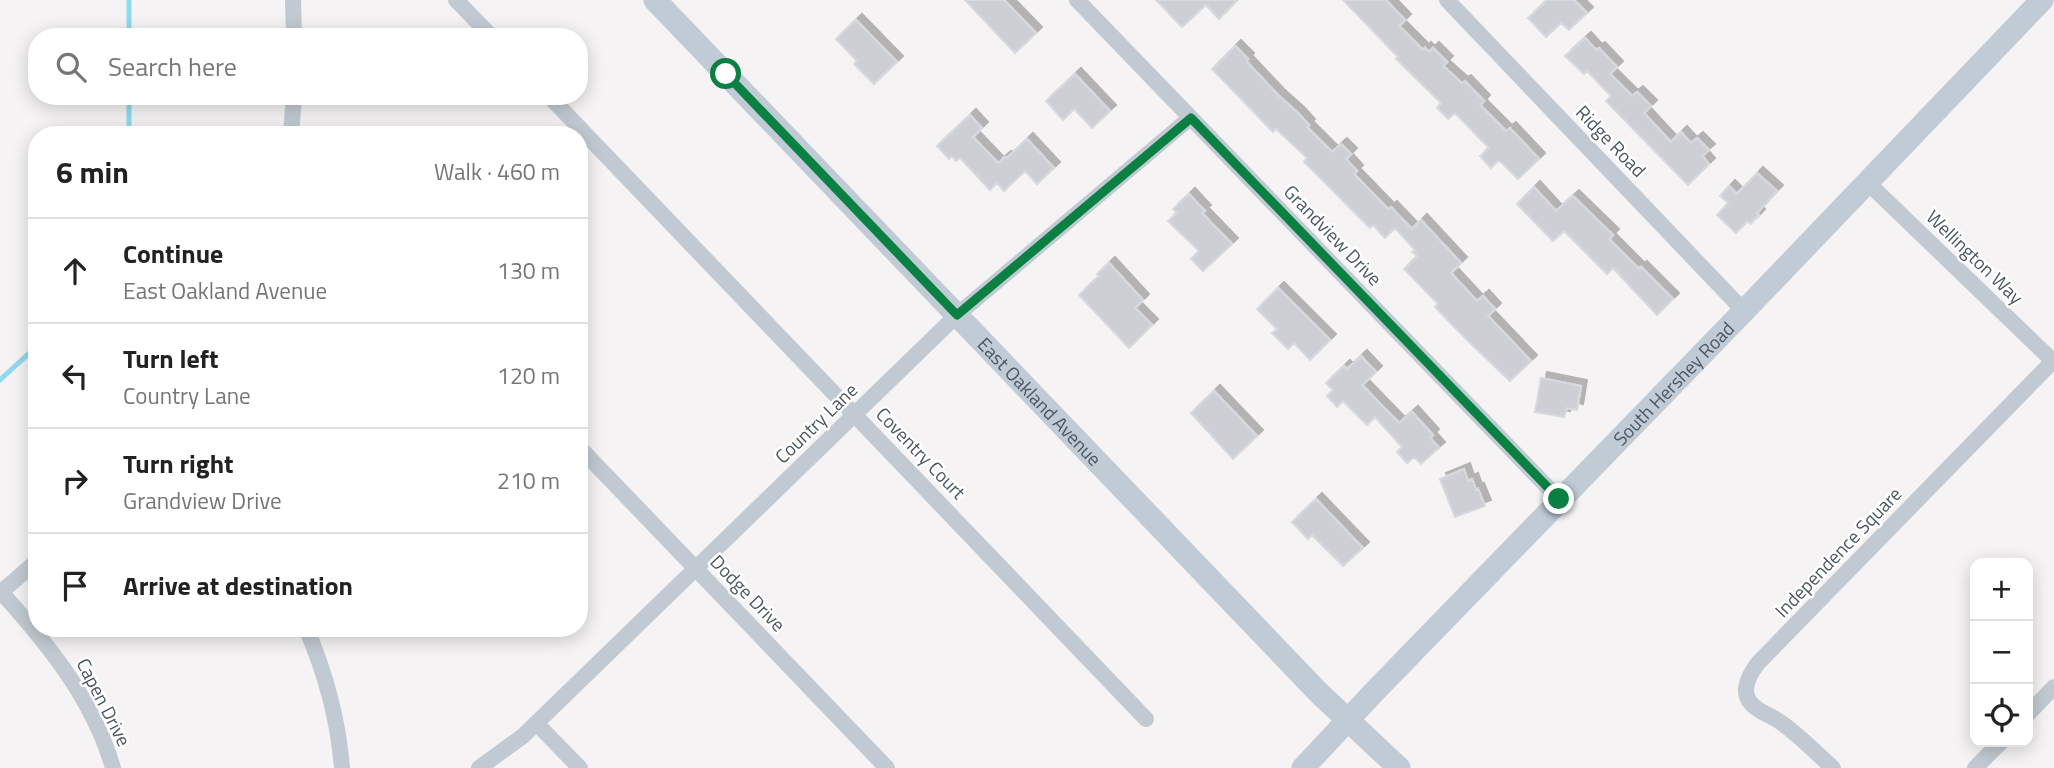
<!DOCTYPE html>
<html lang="en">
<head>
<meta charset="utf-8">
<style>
  body { margin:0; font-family:"Titillium Web",sans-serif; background:#f6f6f6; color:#222 }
  .controls { position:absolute; right:21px; bottom:21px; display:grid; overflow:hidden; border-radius:14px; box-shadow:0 4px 18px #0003 }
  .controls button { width:63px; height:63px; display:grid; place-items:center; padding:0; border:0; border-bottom:2px solid #e0e0e0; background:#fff; color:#222; font:35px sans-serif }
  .stop { position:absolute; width:21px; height:21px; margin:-16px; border:5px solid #0b8043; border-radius:50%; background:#fff }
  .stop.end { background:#0b8043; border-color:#fff; box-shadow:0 2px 7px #0008 }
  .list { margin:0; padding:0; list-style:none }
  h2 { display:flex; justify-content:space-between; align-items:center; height:91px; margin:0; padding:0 28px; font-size:30px }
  h2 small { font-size:23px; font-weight:400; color:#767676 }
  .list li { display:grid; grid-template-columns:46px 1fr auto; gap:21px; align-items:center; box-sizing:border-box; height:105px; padding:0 28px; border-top:2px solid #e0e0e0 }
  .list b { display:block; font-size:26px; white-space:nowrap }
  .list p { margin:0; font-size:23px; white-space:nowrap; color:#767676 }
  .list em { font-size:23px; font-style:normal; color:#767676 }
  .icon { flex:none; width:38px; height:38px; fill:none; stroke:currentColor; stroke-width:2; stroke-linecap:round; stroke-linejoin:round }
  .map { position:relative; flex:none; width:2054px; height:768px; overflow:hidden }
  .search { position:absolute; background:#fff; box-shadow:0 4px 18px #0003; left:28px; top:28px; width:560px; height:77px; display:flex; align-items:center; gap:18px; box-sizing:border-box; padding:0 24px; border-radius:28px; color:#767676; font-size:26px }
  .panel { position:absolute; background:#fff; box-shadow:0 4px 18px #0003; left:28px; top:126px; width:560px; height:511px; border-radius:28px }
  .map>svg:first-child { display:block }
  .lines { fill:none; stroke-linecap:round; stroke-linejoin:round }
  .stream { stroke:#90daee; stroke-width:5 }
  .building { fill:#cdcfd5; stroke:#d7d9de; stroke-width:2; filter:url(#shadow) }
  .street { stroke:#c1cad2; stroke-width:16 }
  .secondary { stroke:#c1cbd6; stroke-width:23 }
  .route { stroke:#0b8043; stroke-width:9 }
  .labels { text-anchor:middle; stroke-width:5; stroke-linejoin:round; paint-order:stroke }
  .street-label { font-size:19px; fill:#4a5661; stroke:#fff }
</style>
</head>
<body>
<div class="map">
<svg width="2054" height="768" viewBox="0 0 2054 768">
  <defs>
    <filter id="shadow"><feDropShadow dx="6" dy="-6" stdDeviation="0" flood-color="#0004"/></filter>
  </defs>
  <rect width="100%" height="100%" fill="#f5f3f3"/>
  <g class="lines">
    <path class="stream" d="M129,0V37
      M129,96V135
      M0,380L37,346"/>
  </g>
  <path class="building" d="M965,0H1004L1036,33L1015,53Z
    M1156,0H1237L1219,19L1206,5L1182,27Z
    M1343,0H1386L1405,20L1399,26L1423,50L1425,48L1429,52L1433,48L1447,62L1443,66L1462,83L1465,81L1484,101L1480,105L1506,131L1510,128L1539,159L1518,179L1501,162L1498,161L1491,168L1480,156L1489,148L1455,113L1448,119L1437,108L1441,103L1396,59L1398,57Z
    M1547,0H1574L1587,13L1569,30L1561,23L1546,37L1528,18Z
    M856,20L897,62L874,84L854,64L857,61L836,39Z
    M1585,38L1596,50L1599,48L1617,67L1610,74L1632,96L1637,92L1651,106L1644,113L1671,142L1681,132L1691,143L1697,138L1709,150L1702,156L1709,164L1688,185L1606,101L1611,96L1587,71L1584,74L1565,56Z
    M1235,46L1248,59L1246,61L1278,95L1298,113L1309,125L1307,127L1332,152L1341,144L1351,154L1346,159L1357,171L1354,174L1388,209L1391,207L1412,229L1421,220L1461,263L1451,273L1477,301L1483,296L1495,309L1488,316L1531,361L1510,381L1465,338L1435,307L1438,304L1404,269L1417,256L1412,252L1415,250L1395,228L1385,238L1373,225L1370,228L1304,162L1307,158L1276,129L1273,132L1212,69Z
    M1075,74L1110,111L1092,128L1074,109L1063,120L1046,101Z
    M970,115L982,128L973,137L998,163L1005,157L1007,158L1027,139L1054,168L1037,184L1025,171L1004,191L997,183L990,190L960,158L956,161L952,156L949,159L937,146Z
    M1757,173L1777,191L1757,213L1759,215L1751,224L1747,221L1736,233L1717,215L1728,203L1720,196L1729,186L1737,194Z
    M1534,187L1556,211L1573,196L1613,235L1609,239L1639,269L1641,267L1673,299L1657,315L1613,268L1607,274L1564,231L1553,241L1517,204Z
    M1189,194L1205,211L1202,213L1232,244L1203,271L1191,259L1199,251L1168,221L1177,213L1173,209Z
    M1109,263L1143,300L1135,308L1152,325L1129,348L1079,295L1099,276L1097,274Z
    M1278,288L1330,340L1310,360L1294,343L1288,349L1272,333L1277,329L1257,309Z
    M1361,356L1376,372L1362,385L1399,423L1412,412L1433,435L1430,438L1439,448L1421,464L1414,457L1407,463L1397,452L1402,447L1375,417L1367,425L1343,401L1337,407L1327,396L1333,390L1326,383L1344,366L1347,369Z
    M1541,378L1581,386L1577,410L1567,408L1564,417L1535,412Z
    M1214,391L1257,436L1233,459L1191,413Z
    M1464,469L1468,481L1472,479L1476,490L1478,489L1485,506L1455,517L1440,479Z
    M1316,499L1363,548L1343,566L1312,535L1308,539L1292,522Z"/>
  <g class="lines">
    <path class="street" d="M293,0L294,37
      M456,0L492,37
      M1077,0L1559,499
      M1447,0L1744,311
      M549,96L1146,719
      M291,135L294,96
      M1867,182L2054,362
      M579,447L887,768
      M1,592C48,644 93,699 113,768
      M0,593L37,561
      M306,628C326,674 338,718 342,768
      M2028,714L2054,687
      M536,723L580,768
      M479,768L523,736L957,315L1190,118
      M1833,768C1816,753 1801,737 1783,724C1776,718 1767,715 1759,710C1738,697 1746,679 1758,663L2053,361
      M1975,768L2001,742"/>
    <g class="secondary">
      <path id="s1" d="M655,0L1319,693L1399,768"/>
      <path id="s2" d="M1303,768L1375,691L1744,311L2042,0"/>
    </g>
  </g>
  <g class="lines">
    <path class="route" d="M726,74L957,315L1191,118L1559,499"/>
  </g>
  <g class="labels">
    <g class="street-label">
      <text transform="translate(1611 141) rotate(46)" y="7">Ridge Road</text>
      <text transform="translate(1333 235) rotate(46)" y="7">Grandview Drive</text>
      <text transform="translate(1975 257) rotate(44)" y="7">Wellington Way</text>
      <text dy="7" stroke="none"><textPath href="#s2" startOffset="534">South Hershey Road</textPath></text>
      <text dy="7" stroke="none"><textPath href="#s1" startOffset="556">East Oakland Avenue</textPath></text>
      <text transform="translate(816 423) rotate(-44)" y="7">Country Lane</text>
      <text transform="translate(921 453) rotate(46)" y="7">Coventry Court</text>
      <text transform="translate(1838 552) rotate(-46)" y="7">Independence Square</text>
      <text transform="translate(748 593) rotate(46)" y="7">Dodge Drive</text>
      <text transform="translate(104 702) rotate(63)" y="7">Capen Drive</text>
    </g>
  </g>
</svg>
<div class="controls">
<button>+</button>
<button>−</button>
<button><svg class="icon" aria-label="locate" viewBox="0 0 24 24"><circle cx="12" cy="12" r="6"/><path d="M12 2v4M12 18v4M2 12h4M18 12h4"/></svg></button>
</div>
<div class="stop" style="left:726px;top:74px"></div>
<div class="stop end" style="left:1559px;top:499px"></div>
<div class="search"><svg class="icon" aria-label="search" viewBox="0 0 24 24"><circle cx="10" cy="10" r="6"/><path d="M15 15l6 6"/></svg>Search here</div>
<section class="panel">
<h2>6 min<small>Walk · 460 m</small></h2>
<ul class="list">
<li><svg class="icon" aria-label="ahead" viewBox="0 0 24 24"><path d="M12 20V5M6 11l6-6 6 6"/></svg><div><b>Continue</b><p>East Oakland Avenue</p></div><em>130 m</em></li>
<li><svg class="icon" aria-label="left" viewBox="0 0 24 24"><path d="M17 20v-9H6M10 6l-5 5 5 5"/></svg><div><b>Turn left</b><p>Country Lane</p></div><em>120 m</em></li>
<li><svg class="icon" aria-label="right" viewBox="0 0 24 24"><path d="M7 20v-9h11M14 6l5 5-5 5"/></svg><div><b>Turn right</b><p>Grandview Drive</p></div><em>210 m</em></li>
<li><svg class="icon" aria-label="arrive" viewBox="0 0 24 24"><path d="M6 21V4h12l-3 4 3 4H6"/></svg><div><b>Arrive at destination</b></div></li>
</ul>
</section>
</div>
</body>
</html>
